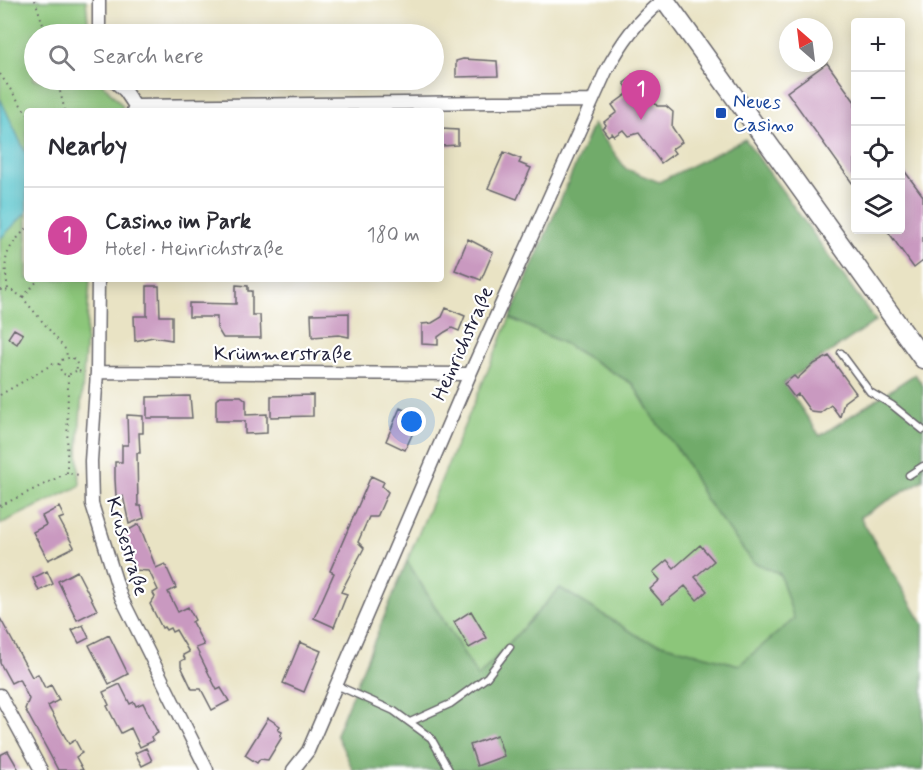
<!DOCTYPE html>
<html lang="en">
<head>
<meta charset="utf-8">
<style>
  body { margin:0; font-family:Mynerve,sans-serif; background:#f7f7f7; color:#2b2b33 }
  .controls { position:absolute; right:18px; top:18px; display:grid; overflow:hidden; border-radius:6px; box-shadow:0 3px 15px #0003 }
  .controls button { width:54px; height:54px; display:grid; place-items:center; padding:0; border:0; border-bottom:2px solid #e1e1e2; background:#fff; color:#2b2b33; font:30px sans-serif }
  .compass { position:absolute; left:779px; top:18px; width:54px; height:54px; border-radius:50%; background:#fff; box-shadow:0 3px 15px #0003; rotate:332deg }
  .you { position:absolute; left:412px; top:422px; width:21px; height:21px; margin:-15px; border:4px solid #fff; border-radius:50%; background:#1a73e8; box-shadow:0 0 0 9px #1a73e833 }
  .badge { display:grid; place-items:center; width:39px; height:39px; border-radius:50%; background:#d93025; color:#fff; font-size:20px; font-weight:700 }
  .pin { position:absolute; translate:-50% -50px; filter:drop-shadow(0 2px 3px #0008) }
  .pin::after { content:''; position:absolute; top:32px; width:21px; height:18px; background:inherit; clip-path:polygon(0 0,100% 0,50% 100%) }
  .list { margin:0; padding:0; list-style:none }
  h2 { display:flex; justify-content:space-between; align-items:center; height:78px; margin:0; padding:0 24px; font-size:26px }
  h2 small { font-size:20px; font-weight:400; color:#7c7c81 }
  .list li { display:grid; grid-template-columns:39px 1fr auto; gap:18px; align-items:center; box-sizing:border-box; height:96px; padding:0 24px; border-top:2px solid #e1e1e2 }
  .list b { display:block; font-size:22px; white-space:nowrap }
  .list p { margin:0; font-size:20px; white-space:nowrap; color:#7c7c81 }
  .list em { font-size:20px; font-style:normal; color:#7c7c81 }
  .icon { flex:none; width:33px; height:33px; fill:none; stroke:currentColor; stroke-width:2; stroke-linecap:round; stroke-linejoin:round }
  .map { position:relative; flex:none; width:923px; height:770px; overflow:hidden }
  .search { position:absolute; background:#fff; box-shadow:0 3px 15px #0003; left:24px; top:24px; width:420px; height:66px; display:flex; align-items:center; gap:15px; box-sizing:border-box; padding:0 21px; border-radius:33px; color:#7c7c81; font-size:22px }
  .panel { position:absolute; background:#fff; box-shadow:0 3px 15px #0003; left:24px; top:108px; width:420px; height:174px; border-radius:6px }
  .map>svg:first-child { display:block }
  .green { fill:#8cc67a; stroke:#57745a; stroke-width:1.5 }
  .forest { fill:#71ab6a; stroke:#4a6652; stroke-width:1.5 }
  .water { fill:#57c5cd; stroke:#3c7484; stroke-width:1.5 }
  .building { fill:#c999c0 }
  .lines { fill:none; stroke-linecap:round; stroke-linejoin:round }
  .service-casing { stroke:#68666b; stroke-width:9 }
  .minor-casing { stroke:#68666b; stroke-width:15 }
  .secondary-casing { stroke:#68666b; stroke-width:21 }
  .path { stroke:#68666b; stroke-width:2; stroke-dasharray:1.5 4.5; stroke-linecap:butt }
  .service { stroke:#fff; stroke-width:6 }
  .minor { stroke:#fff; stroke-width:12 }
  .secondary { stroke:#fff; stroke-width:18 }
  .transit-dot { fill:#1a4fb4; stroke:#fff; stroke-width:2 }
  .labels { text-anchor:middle; stroke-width:4.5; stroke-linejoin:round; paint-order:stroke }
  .transit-label { font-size:20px; fill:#164399; stroke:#fff; text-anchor:start }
  .street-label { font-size:20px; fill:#22223b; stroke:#fff }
</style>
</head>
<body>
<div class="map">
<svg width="923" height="770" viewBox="0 0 923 770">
  <rect width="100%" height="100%" fill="#fff"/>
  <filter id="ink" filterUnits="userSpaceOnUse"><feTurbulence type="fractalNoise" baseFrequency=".0167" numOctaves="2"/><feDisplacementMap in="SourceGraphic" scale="12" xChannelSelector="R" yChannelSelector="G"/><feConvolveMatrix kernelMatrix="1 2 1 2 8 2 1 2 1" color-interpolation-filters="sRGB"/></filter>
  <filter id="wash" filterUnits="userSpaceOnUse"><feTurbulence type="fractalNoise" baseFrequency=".008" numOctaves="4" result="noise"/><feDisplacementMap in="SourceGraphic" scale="24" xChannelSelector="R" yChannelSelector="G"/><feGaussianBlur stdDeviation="1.35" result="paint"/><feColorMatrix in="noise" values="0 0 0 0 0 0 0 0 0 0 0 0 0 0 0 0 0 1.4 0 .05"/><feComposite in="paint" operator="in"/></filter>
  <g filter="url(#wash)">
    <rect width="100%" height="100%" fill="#e9e3c4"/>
    <path class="green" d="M0,0H86L89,34H34V80H99L123,106L121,111H27V279H90L78,450L80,486L0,524Z
      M510,318L565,344L633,384L654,419L682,455L706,500L753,562L780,574L795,619L739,665L642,639L560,588L478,677L407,561Z"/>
    <path class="forest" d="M593,124L626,169L659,182L745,139L876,321L784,383L820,436L915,374L923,386V480L860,517L923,624V770H353L336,734L407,561L478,677L560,588L643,639L739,665L794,619L780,574L753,562L706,500L682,455L654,419L633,384L565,344L510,318Z"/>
    <path class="water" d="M0,98L27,156V212L0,239Z"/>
    <g id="blocks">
      <path class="building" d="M463,59L497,61L498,76L456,77V61Z
        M827,63L855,102V187L787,92Z
        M635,75L657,106H666L673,112L672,127L682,142L672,149L675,153L661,163L639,133L628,136L623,130L614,136L612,133L608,136L602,128L606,125L604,122L617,112L612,105L627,94L629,90L624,83Z
        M441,129L458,130V145L441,146Z
        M504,152L521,159L519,163L531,168L517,199L488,188Z
        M900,165L923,196V261L914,268L887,230H900Z
        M468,239L493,252L481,280L455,270Z
        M236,285L248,286V291H252V315H260L261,338H223L217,328V317H189V303L236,304Z
        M147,286H159L160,316H172V340L153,337L135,341L134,316H147Z
        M446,308L465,316L459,331L452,328L445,332L438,337V345L422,344V324L432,323L442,317Z
        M349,313V337L339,335L312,337L311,314Z
        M14,329L23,334L17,344L8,338Z
        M829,356L856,393L844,402L840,417L831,405L820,413L811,412L798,394L794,397L784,384L794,376L797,379L812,365Z
        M313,395V416L271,417V396Z
        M190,396L192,418H147V397Z
        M220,396H241L246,400V415L267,414V433L245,434V421H216V400Z
        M400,408L420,417L405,450L386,441Z
        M127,415L143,416V433H139L140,453H137L138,506H141L144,518L129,524L123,496H116L115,479V462H122V445H128Z
        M371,476L384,482L382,486L388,492L377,517H369L358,542L364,548L341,592L347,594L334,627L314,618L334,573L330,571Z
        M59,507L64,517L59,519L74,547L48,560L33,532L46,525L42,516Z
        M139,524L156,568L165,564L176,588L168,592L178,612L188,607L195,620L192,622L204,645L196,648L217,690L221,688L229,701L212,710L201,689H192L181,666V661L185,659L183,655L189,652L176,630L172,632L170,628L166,630L164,627L162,628L150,604L155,597L153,593L158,590L149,571L133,570L120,535Z
        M700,545L714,561L695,577L707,591L697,600L685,586L663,604L650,589L660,580L653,572L667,560L674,568Z
        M47,571L53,584L39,591L33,578Z
        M77,571L97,610L77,620L58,581Z
        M471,611L487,638L469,648L454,622Z
        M0,618L32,677L38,674L45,688L51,685L59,700L48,706L69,744L75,740L82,753L76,757L83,770H58L48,751L25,709L29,699L19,679L11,683L0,663Z
        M83,625L89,638L79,643L72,630Z
        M109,635L128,674L109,684L89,645Z
        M300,642L321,651L304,692L283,683Z
        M120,684L130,704L134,702L136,706L143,703L158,733L151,737L153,741L140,747L131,728L121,733L107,706L109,705L103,692Z
        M268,718L280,726L278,730L282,732L280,736L282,737L268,760L260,759L257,763L245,755Z
        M497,735L504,756L477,766L470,745Z
        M146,748L152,761L142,766L135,753Z
        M8,751L19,770H0V755Z"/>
    </g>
  </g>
  <g filter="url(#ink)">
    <use href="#blocks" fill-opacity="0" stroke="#68666b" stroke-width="1.5"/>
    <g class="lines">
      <defs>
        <path id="service" d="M841,353L870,392L892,405L923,430
          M909,475L923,466
          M336,685L394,711L431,738L449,770
          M410,722L450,704L487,677L510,647"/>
        <path id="minor" d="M99,34V0
          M113,80L125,91L135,106L133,111
          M135,106L592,101
          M98,279L97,372L91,461L92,504L121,597L207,770
          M97,372L470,374
          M0,695L41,770
          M293,770L308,751L470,374L606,71C622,42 637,20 663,0"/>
        <path id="secondary" d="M665,0L923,359"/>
      </defs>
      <use href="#service" class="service-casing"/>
      <use href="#minor" class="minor-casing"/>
      <use href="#secondary" class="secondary-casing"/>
      <path class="path" d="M35,0L46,34
        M0,74L27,114
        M57,80L65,111
        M59,90L73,80
        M8,289C3,258 4,251 27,228
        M0,290L13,291L22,297L66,350L67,357
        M23,297L39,279
        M76,371L68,375L63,374L59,367L61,360L72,357L78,365L76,371L85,372
        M0,395L53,364H60
        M67,473L68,375
        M0,506L67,473L79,475"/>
      <use href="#service" class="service"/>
      <use href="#minor" class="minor"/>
      <use href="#secondary" class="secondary"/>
    </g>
  </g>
  <rect class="transit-dot" x="715" y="107" width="12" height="12" rx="3"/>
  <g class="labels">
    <g class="transit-label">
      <text x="733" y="108">Neues<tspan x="733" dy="23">Casino</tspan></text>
    </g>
    <g class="street-label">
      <text transform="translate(462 343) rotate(-66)" y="7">Heinrichstraße</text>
      <text x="283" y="360">Krümmerstraße</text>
      <text transform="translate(128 546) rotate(73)" y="7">Krusestraße</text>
    </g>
  </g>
</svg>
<div class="controls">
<button>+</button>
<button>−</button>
<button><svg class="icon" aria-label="locate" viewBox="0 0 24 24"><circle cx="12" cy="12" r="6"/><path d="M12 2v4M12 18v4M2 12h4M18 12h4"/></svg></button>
<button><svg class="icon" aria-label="layers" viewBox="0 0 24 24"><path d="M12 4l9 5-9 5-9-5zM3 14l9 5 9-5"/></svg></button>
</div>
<svg class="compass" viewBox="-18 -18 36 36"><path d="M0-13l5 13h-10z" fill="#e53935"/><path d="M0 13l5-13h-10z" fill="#7c7c81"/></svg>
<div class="you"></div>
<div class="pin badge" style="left:641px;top:120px;background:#d1479c">1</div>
<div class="search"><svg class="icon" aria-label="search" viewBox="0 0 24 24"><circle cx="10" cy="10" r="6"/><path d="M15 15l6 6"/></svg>Search here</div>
<section class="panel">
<h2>Nearby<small></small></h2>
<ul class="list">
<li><span class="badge" style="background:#d1479c">1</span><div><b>Casino im Park</b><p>Hotel · Heinrichstraße</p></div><em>180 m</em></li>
</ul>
</section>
</div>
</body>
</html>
